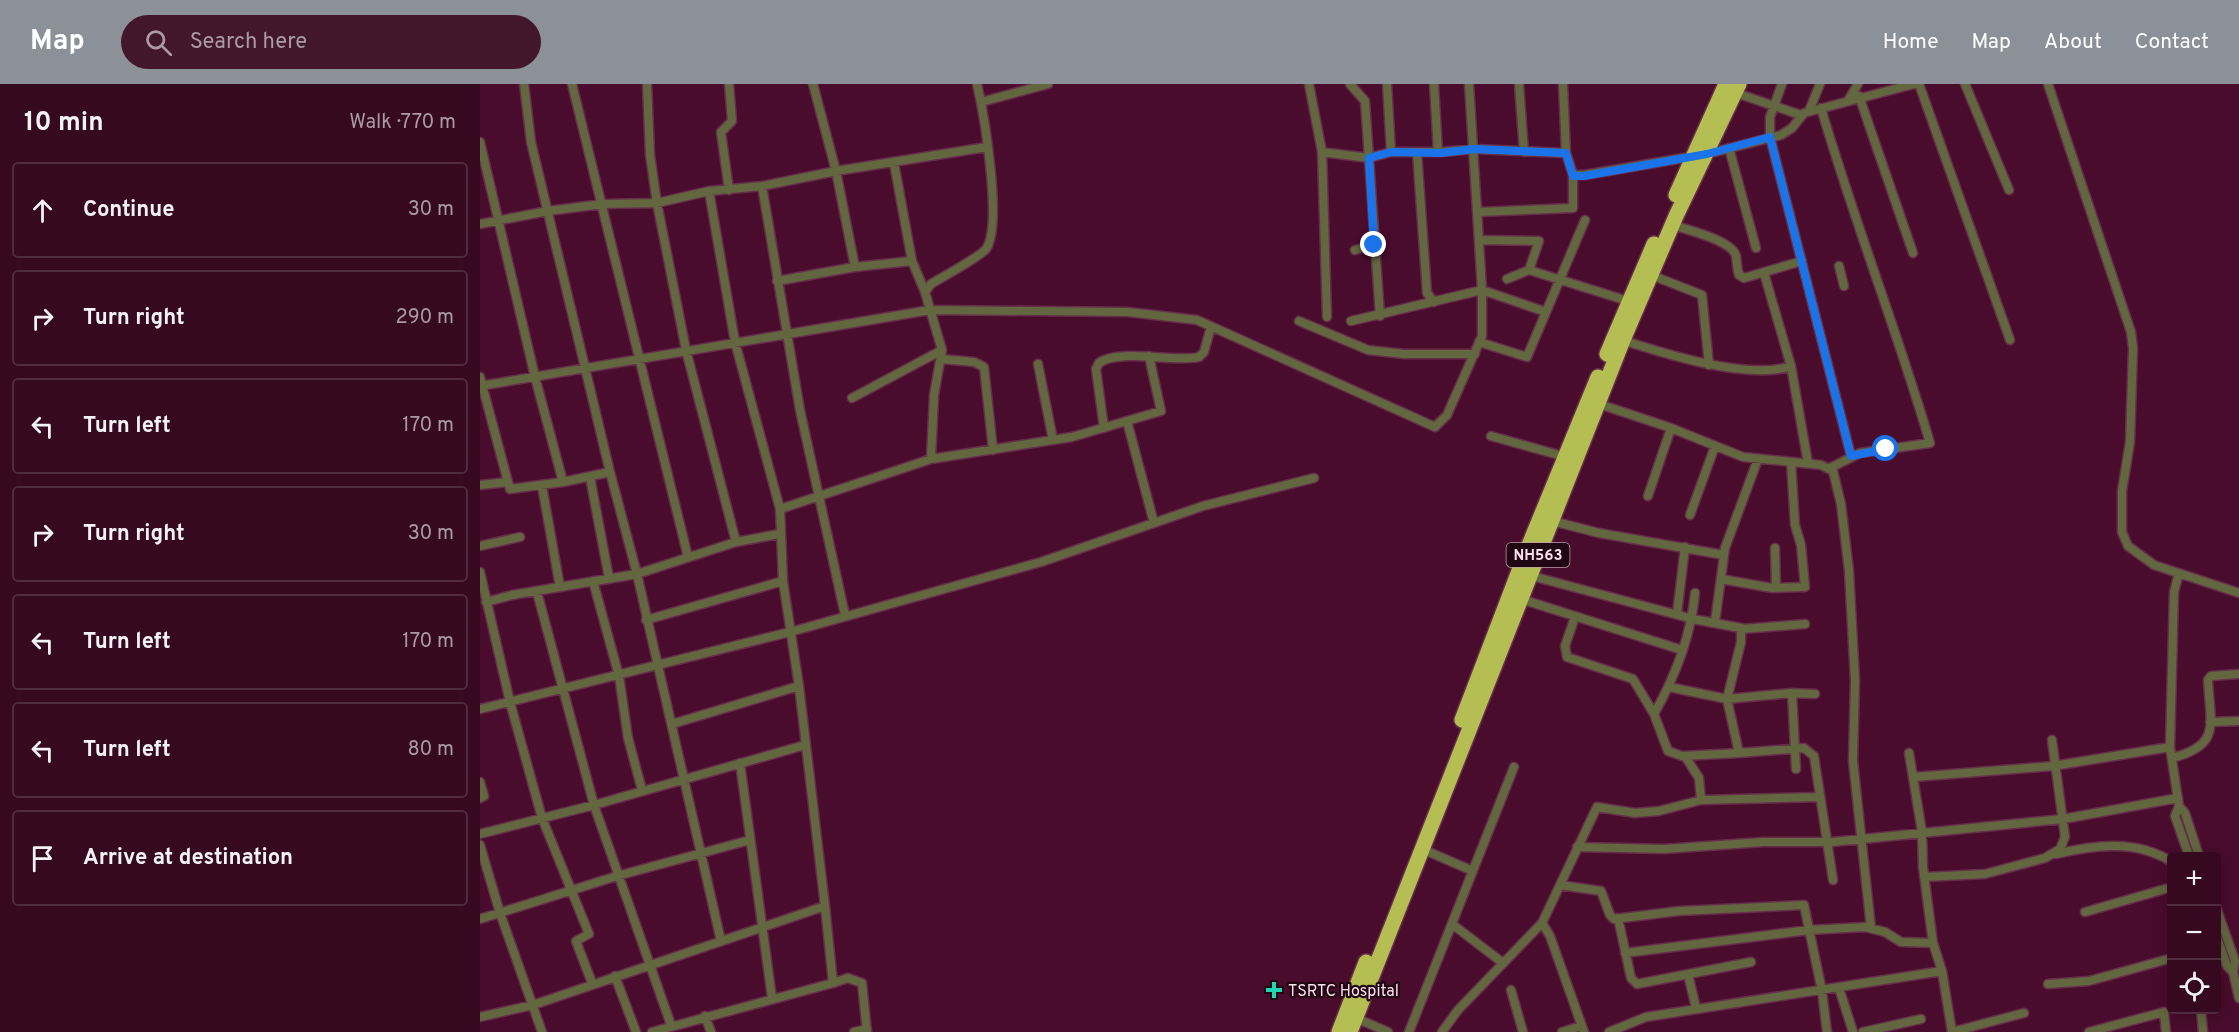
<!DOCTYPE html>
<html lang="en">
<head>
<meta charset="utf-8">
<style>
  body { margin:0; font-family:Overpass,sans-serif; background:#42172e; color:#f1f3f6 }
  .controls { position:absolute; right:18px; bottom:18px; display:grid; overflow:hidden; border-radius:6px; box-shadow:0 3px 15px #0003 }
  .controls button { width:54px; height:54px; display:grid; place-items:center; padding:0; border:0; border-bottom:2px solid #512a3f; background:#370921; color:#f1f3f6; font:30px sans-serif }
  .stop { position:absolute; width:18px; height:18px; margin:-14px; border:4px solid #1a73e8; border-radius:50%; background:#fff }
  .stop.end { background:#1a73e8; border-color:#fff; box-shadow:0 2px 6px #0008 }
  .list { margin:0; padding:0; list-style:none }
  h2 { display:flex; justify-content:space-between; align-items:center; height:78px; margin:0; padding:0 24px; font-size:26px }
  h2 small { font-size:20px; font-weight:400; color:#aa9aa5 }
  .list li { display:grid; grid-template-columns:39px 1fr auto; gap:18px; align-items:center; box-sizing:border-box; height:96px; margin:0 12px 12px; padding:0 12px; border:2px solid #512a3f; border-radius:6px }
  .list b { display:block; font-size:22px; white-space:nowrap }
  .list em { font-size:20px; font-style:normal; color:#aa9aa5 }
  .icon { flex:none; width:33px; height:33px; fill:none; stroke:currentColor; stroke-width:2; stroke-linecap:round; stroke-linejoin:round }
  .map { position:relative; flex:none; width:1759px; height:948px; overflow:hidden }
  header { display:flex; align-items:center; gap:36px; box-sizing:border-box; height:84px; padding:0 30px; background:#8c9099; color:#fff }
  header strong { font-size:28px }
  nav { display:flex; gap:33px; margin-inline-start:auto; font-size:21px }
  .search { width:420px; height:54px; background:#42172e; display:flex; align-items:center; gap:15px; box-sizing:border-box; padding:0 21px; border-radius:33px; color:#aa9aa5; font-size:22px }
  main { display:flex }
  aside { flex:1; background:#370921 }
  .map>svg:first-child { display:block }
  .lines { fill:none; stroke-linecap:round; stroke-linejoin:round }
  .street-casing { stroke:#662e4b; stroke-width:11 }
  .highway-casing { stroke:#662e4b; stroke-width:18 }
  .street { stroke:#63673f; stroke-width:8 }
  .highway { stroke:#b5be53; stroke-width:15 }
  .route { stroke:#1a73e8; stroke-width:8 }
  .poi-dot { fill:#21d5b0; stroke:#200713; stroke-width:2 }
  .labels { text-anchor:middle; stroke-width:4.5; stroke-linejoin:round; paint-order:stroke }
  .shield { fill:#200713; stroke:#bc9eaa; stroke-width:1.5 }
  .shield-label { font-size:15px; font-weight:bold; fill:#ffdfeb }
  .poi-label { font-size:16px; fill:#ffdfeb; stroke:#200713; text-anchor:start }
</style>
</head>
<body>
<header>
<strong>Map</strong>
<div class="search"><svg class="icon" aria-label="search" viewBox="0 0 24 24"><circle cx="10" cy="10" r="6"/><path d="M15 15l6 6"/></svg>Search here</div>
<nav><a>Home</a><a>Map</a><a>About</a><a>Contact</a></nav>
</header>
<main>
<aside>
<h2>10 min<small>Walk · 770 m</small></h2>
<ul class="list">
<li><svg class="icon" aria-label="ahead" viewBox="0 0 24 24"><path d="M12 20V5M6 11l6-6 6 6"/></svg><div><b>Continue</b></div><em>30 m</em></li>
<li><svg class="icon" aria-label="right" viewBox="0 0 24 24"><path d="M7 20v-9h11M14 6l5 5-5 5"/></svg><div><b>Turn right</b></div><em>290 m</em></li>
<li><svg class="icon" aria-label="left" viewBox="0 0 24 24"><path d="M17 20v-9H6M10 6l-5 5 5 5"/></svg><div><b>Turn left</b></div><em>170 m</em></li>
<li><svg class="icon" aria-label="right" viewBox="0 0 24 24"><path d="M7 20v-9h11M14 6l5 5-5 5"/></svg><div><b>Turn right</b></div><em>30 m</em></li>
<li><svg class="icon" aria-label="left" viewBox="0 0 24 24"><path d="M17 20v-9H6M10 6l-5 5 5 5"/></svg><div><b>Turn left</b></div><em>170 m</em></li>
<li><svg class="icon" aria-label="left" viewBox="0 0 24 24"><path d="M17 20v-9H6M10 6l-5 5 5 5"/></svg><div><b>Turn left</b></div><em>80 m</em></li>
<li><svg class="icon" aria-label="arrive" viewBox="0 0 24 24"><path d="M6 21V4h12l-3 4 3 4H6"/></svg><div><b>Arrive at destination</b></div></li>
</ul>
</aside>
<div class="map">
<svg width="1759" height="948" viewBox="0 0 1759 948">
  <rect width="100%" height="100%" fill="#490c2c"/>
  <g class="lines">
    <defs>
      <path id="street" d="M44,0L51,58L130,388L157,490L241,857
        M92,0L208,473
        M249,0L252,37L241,48L249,106
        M333,0L356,87L375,183
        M829,0L842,68L847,233
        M870,0L885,17L900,232
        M907,0L911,68
        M954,0L958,68
        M1039,0L1044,68
        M1083,0L1086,69L1093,91H1104L1227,70L1301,51L1312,44L1324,29L1434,0
        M1302,0L1290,33V53L1371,372
        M1439,0L1530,256
        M1485,0L1529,106
        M1568,0L1651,248L1653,264L1650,358L1642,407V448L1648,462L1674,481L1759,509
        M1253,8L1321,31
        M1379,12L1433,169
        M1369,15L1378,0
        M501,18L568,0
        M1341,24C1374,137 1417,246 1450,359L1380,369L1350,384
        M1329,27L1340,0
        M0,58L55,293L83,398L30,405L28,398
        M1249,64L1276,164
        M842,68L889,74L911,68H961L994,65L1086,69
        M937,68L947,209L954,218
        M414,79L432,177L445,208
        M282,102L320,326L365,531
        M229,107L255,258L300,425L303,497L319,602L345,822
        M998,128L1093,124V91
        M0,140L68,127L122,120L177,119L229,107L282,102L356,87L507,63
        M1193,141C1207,146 1252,156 1256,172C1257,178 1257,185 1259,191L1264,194L1322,177
        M999,156L1059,157L1049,186
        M875,166L894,161
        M1359,182L1364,202
        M1284,189L1311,282L1328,379
        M1171,191L1222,211L1229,281
        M1027,195L1049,186L1148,217
        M297,197L375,183L432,177
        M819,237L888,266L924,270H995
        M871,237L1002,206L1066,228
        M1139,255C1182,269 1269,297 1311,282
        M999,258L1047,273L1105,136
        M461,275L494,278L504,283L513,366
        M558,280L573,356
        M0,293L28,398L0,401
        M0,302L450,226L648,228L717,236L955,343L967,331L1002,252V206L989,0
        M372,314L462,266
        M1119,320L1191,344L1263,373L1341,381L1353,387L1361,420L1369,487L1375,596L1373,677L1391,844
        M647,337L674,439
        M624,344L616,285L619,279C639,264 694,279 719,273L724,268L731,243
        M1011,352L1086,373
        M451,375L454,311L462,266L445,208L451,200C461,194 501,172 506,165C523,141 504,30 497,0
        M110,393L129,494
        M83,398L130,388
        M62,402L80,503
        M1168,412L1191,344
        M300,425L451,375L592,353L681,327L669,272
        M1210,431L1235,362
        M1072,437L1119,449L1244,471
        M256,458L299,450
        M0,462L40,453
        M1295,464L1296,504
        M0,488L30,618L62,734L109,850L96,857L112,899
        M1699,489L1694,508L1690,663L1699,722L1695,732L1709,772
        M1048,491L1213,535L1261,544V558L1247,615L1259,669L1202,672L1188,667L1174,630L1153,595L1087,573L1085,562L1095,533
        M1241,495L1292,504L1325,503L1321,461L1315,441L1311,378
        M113,497L139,592L148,654L162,706
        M57,508L114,721L191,941
        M1041,515L1202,566
        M6,518L32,511L157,490L256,458L206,266L177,119L170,71L167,0
        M1197,530L1205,463
        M166,536L303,497
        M1235,538L1245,464L1278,375
        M1262,545L1325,540
        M1189,603L1247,615L1312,609L1335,610
        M1312,609L1316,685
        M0,625L310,548L561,478L723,422L834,394
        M1174,630C1195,593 1211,552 1215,509
        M1730,638L1759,637
        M192,640L319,602
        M1259,669L1324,664L1334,672L1353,796
        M1429,669L1442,748L1443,783L1453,859L1462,887L1472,948
        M1205,672L1219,694L1221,716
        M1692,674C1742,661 1730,640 1728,596L1731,592L1759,590
        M260,679L292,914
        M1434,693L1573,682L1690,663
        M0,698L4,712L0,714
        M1699,722L1705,729L1719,772
        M0,750L114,721L325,661
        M0,761L20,829L62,948
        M1097,763L1184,765L1283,758H1352L1583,735L1698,714
        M942,765L993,787
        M1576,770C1614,761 1656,755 1692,778
        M1444,793L1505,790L1565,774L1580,765L1585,753L1572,656
        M1080,801L1121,807L1130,831L1134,835L1199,827L1324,821L1342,907L1347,948
        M1736,823L1755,877L1753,888L1759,914
        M1605,828L1692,803
        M1138,834L1151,894L1157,900L1271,878
        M0,835L137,792L270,756
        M1062,839L1070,852L1104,948
        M972,840L1023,879
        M1736,851L1747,882L1753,888
        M1145,869L1329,846L1385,843L1405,848L1421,858L1453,859
        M1208,890L1216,924
        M135,892L156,948
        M1568,900L1609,897L1692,874
        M1359,904L1373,948
        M1031,906L1043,948
        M1721,926L1723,948
        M225,932L231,948
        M0,933L53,921L345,822L353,899L368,894L382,899L387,948
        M876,934L908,948
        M172,948L353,899
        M374,948L387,945
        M929,948L1034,683
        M962,948L978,926L1062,839L1117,723L1155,729L1179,727L1221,716L1340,713
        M1082,948L1101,942
        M1129,948L1166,933L1462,887
        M1383,948L1441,935
        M1472,948L1544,929
        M1609,948L1684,928L1686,948"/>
      <path id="highway" d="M1196,111L1246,0
        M1127,270L1174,160
        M982,636L1047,466L1118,293
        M859,948L886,878
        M870,948L1143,256L1196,132L1259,0"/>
    </defs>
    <use href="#street" class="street-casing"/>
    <use href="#highway" class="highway-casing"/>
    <use href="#street" class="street"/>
    <use href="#highway" class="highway"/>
  </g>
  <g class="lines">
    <path class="route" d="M894,161L889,74L911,68L961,69L994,65L1086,69L1093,92H1104L1227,70L1290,53L1371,372L1406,365"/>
  </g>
  <path class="poi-dot" d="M791 897h6v6h6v6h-6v6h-6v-6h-6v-6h6z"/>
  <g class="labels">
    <rect class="shield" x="1026.5" y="459" width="63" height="24" rx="4.5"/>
    <g class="shield-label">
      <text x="1058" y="476">NH563</text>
    </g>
    <g class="poi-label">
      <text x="808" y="912">TSRTC Hospital</text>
    </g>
  </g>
</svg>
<div class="controls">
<button>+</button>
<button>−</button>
<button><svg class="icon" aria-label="locate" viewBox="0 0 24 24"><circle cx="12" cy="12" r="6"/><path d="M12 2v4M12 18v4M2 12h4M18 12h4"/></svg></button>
</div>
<div class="stop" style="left:1406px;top:365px"></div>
<div class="stop end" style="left:894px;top:161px"></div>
</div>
</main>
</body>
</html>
